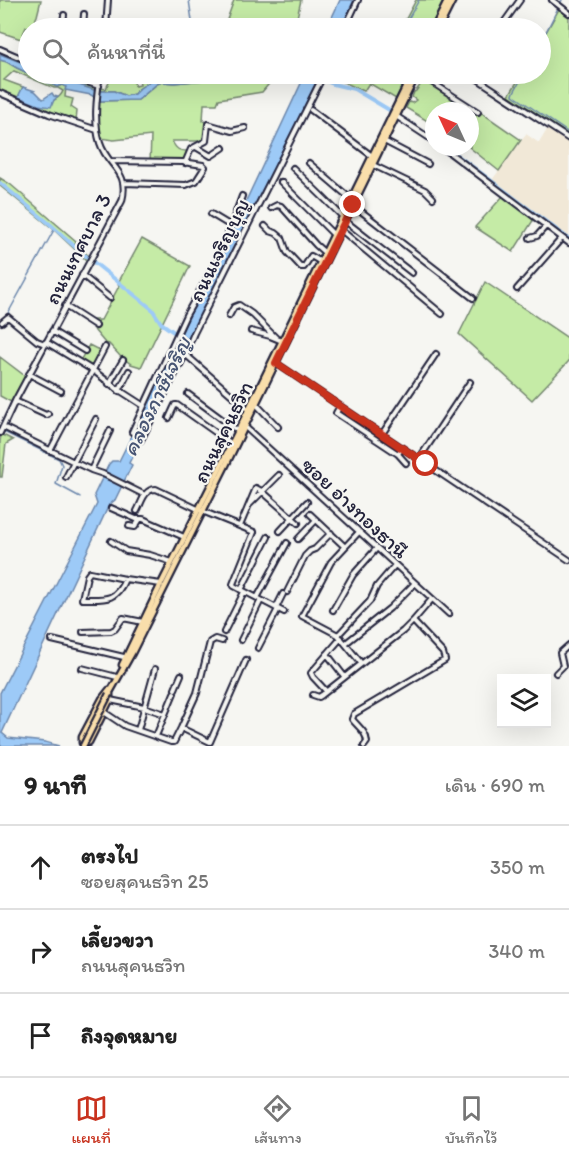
<!DOCTYPE html>
<html lang="th">
<head>
<meta charset="utf-8">
<style>
  body { margin:0; font-family:Itim,"Playpen Sans Thai",sans-serif; background:#f2f2f2; color:#222 }
  .controls { position:absolute; right:18px; bottom:18px; display:grid; overflow:hidden; border-radius:0px; box-shadow:0 6px 24px #0002 }
  .controls button { width:54px; height:54px; display:grid; place-items:center; padding:0; border:0; border-bottom:2px solid #e0e0e0; background:#fff; color:#222; font:30px sans-serif }
  .compass { position:absolute; left:425px; top:102px; width:54px; height:54px; border-radius:50%; background:#fff; box-shadow:0 6px 24px #0002; rotate:314deg }
  .stop { position:absolute; width:18px; height:18px; margin:-14px; border:4px solid #c8321e; border-radius:50%; background:#fff }
  .stop.end { background:#c8321e; border-color:#fff; box-shadow:0 2px 6px #0008 }
  .list { margin:0; padding:0; list-style:none }
  h2 { display:flex; justify-content:space-between; align-items:center; height:78px; margin:0; padding:0 24px; font-size:26px }
  h2 small { font-size:20px; font-weight:400; color:#767676 }
  .list li { display:grid; grid-template-columns:39px 1fr auto; gap:18px; align-items:center; box-sizing:border-box; height:84px; padding:0 24px; border-top:2px solid #e0e0e0 }
  .list b { display:block; font-size:22px; white-space:nowrap }
  .list p { margin:0; font-size:20px; white-space:nowrap; color:#767676 }
  .list em { font-size:20px; font-style:normal; color:#767676 }
  .icon { flex:none; width:33px; height:33px; fill:none; stroke:currentColor; stroke-width:2; stroke-linecap:round; stroke-linejoin:round }
  .map { position:relative; flex:none; width:569px; height:746px; overflow:hidden }
  .search { position:absolute; background:#fff; box-shadow:0 6px 24px #0002; left:18px; right:18px; top:18px; height:66px; display:flex; align-items:center; gap:15px; box-sizing:border-box; padding:0 21px; border-radius:33px; color:#767676; font-size:22px }
  .sheet { height:330px; background:#fff }
  nav { display:flex; justify-content:space-around; align-items:center; box-sizing:border-box; height:84px; border-top:2px solid #e0e0e0; background:#fff; font-size:16px; color:#767676 }
  nav a { display:grid; justify-items:center; gap:3px }
  nav .on { color:#c8321e }
  .map>svg:first-child { display:block }
  .built { fill:#f1e8d7 }
  .green { fill:#c5eba6; stroke:#748670; stroke-width:1.5; fill-rule:evenodd }
  .water { fill:#9dcaf7; stroke:#6c87ac; stroke-width:1.5 }
  .lines { fill:none; stroke-linecap:round; stroke-linejoin:round }
  .stream { stroke:#6c87ac; stroke-width:1.5 }
  .canal { stroke:#9dcaf7; stroke-width:4 }
  .minor-casing { stroke:#22223b; stroke-width:8 }
  .major-casing { stroke:#22223b; stroke-width:9 }
  .minor { stroke:#f6f6f2; stroke-width:4 }
  .major { stroke:#f9deab; stroke-width:4.5 }
  .major-bridge-casing { stroke:#22223b; stroke-width:9; stroke-linecap:butt }
  .major-bridge { stroke:#f9deab; stroke-width:4.5 }
  .route { stroke:#c8321e; stroke-width:8 }
  .labels { text-anchor:middle; stroke-width:4.5; stroke-linejoin:round; paint-order:stroke }
  .street-label { font-size:21px; fill:#22223b; stroke:#f6f6f2 }
  .water-label { font-size:22px; font-style:italic; fill:#475473; stroke:#f6f6f2 }
</style>
</head>
<body>
<div class="map">
<svg width="569" height="746" viewBox="0 0 569 746">
  <rect width="100%" height="100%" fill="#f6f6f2"/>
  <filter id="ink" filterUnits="userSpaceOnUse"><feTurbulence type="fractalNoise" baseFrequency=".0167" numOctaves="2"/><feDisplacementMap in="SourceGraphic" scale="12" xChannelSelector="R" yChannelSelector="G"/><feConvolveMatrix kernelMatrix="1 2 1 2 8 2 1 2 1" color-interpolation-filters="sRGB"/></filter>
  <g filter="url(#ink)">
    <path class="built" d="M548,128L569,141V237L492,180L526,134L539,143Z"/>
    <path class="green" d="M0,0H41L37,16L31,28L26,27L21,39L0,32Z
      M234,0H301L296,22L310,28H224Z
      M416,0H444L430,28H401Z
      M562,4L569,10V135L509,95L522,74H540L541,41Z
      M0,60L7,62L17,68L57,87L62,85L66,87L65,97L73,99L71,107L77,111L76,121L51,114L0,92ZM14,71L54,88H58L63,91C59,101 48,102 38,105L18,97L23,87L4,80Z
      M51,74H60L96,87L97,91L64,80Z
      M112,74H129V77L133,78L135,86L140,85L139,78L137,74H187L151,77L149,82L140,88L134,94L126,96L114,91H100L101,88L106,89Z
      M233,74H273V79L262,92L219,99L217,104H204L203,121L207,122L205,139L198,141H172C176,149 178,151 188,151L185,164L150,163L151,136L114,140L101,138C97,126 99,113 99,101L138,100L157,84L162,82L174,83L205,80Z
      M336,74H408L396,99L369,83L364,91L341,81L330,79Z
      M426,77L437,82L521,140L499,171L469,147H470V111H434V125L406,108L409,102L412,103L416,100L412,97L414,92L416,91Z
      M0,178L10,184L76,241L75,245L88,255L86,260L52,228L0,186Z
      M504,195L534,219L513,252L475,227Z
      M142,239L190,266L141,367L131,364L120,356L109,344L105,343L95,331L93,327L88,323L93,320H101L119,286L118,283Z
      M485,282L569,339V361L532,400L459,334Z
      M89,345L101,351L93,368L80,361Z
      M0,357L25,376L11,402L0,396Z
      M1,434L13,440L6,444L2,477H0V442Z"/>
    <path class="water" d="M340,0H354L341,28H327Z
      M0,54L28,65V74H51L64,80L97,91H114L126,96L134,94L140,88L149,82L151,77L187,74H233L205,80L174,83L162,82L157,84L138,100L99,101L91,95L65,90L66,87L62,85L57,87L17,68L7,62L0,60Z
      M294,74H320L139,443L129,463L132,465L115,500L109,505L2,733L8,738L45,742L59,746H0V693L97,504L94,495L109,464L112,461H119L151,397L152,391L230,235L304,77Z
      M23,87L35,91L43,99L52,93L54,96L58,97L54,100L51,107L38,105L18,97Z"/>
    <g class="lines">
      <path class="stream" d="M189,0L193,28
        M560,3L562,0
        M403,28L419,0
        M540,44L558,8
        M330,74L333,77L338,74
        M524,74L514,92L513,95L569,133
        M6,317L55,228
        M4,432L59,459L62,465L56,484L80,497"/>
      <path class="canal" d="M310,74L333,84L354,89L396,114
        M402,118L434,139
        M446,147L569,239
        M0,183L51,225L84,255L86,256L152,309L161,323L175,333"/>
      <defs>
        <path id="minor" d="M552,0L569,13
          M62,28L64,15
          M83,28L84,14
          M106,28L108,0
          M345,28L358,0
          M500,28L520,0
          M0,49L28,61
          M62,74L99,86
          M419,74L478,112
          M470,74L569,139
          M0,93L49,114L97,130
          M311,110L372,156
          M396,116L434,141
          M384,141L428,164
          M196,147L211,156L223,148
          M442,147L569,243
          M112,161L183,162L203,165L205,167L196,181L186,185L124,183
          M185,163L191,149L206,141L208,124L232,131L245,128
          M309,163L351,199
          M373,165L425,190L433,198
          M293,168L342,216
          M281,182L334,235
          M353,205L473,298
          M271,208L277,205L281,206L316,245L325,253
          M211,214L231,226
          M344,220L412,273
          M265,226L270,231L276,233L282,238L287,252L301,267H304L311,256L321,262
          M341,230L442,314
          M530,238L537,236L546,226
          M82,275L110,298
          M517,289L562,238
          M65,306L96,326
          M229,316L234,307L239,305L252,314L276,338
          M2,322L8,317L37,341L45,344
          M52,331L85,351
          M251,331L270,336L282,341
          M46,342L94,371L116,388L144,406
          M170,351L183,359
          M185,354L250,411
          M276,363L569,560
          M29,374L61,391
          M109,384L123,360
          M119,391L129,371
          M188,394L238,431
          M15,401L46,415L48,414
          M256,404L278,427
          M340,406L336,413L398,454
          M169,418L175,405H177L232,444
          M244,426L449,614
          M3,427L74,462L91,470L103,474L145,495
          M132,432L186,315L215,264L229,231L242,196
          M0,433L15,401L122,201C130,170 108,168 100,143C93,121 97,95 100,74
          M382,434L436,354
          M141,440L183,359L194,333L324,74
          M402,448L398,454L406,463
          M50,451L105,347
          M419,459L470,382
          M91,470L110,431
          M66,477L96,419
          M250,504L279,475
          M111,508L136,519H143L184,537
          M137,511C142,502 144,489 156,489L202,511L254,532L233,584L234,586L284,612
          M310,514L345,547
          M129,526L135,527L140,519
          M240,526L256,488L263,492L298,523
          M280,531L307,502
          M359,532L331,562L302,616L338,635L361,663
          M298,539L316,520
          M111,541L126,551L150,555L172,562
          M125,579C116,602 104,599 82,599L87,576L90,572L125,579L161,584
          M241,590L268,537
          M287,592L305,556L310,551L315,549L331,533
          M257,598L287,543
          M276,608L283,594
          M333,610L353,575L377,548
          M83,632L111,631L115,629L123,618L143,622
          M224,632L244,592
          M338,635L370,601L377,586L395,565
          M52,640L128,658
          M241,640L261,600
          M346,643L390,608L415,583
          M258,648L278,609
          M327,654L344,676
          M82,668L117,677
          M556,673L563,666L560,653L569,645
          M175,689L181,675
          M326,691L313,677L311,673L341,638
          M313,695L319,697L322,695L403,631L413,621L432,599
          M110,700L144,707L165,714
          M104,712L125,726L171,742H174L181,728L197,693L210,642L215,639L222,641
          M181,728L210,742L246,660
          M138,730L155,669
          M156,736L174,693
          M364,746L367,742C366,731 358,727 352,719L354,714L445,660L443,653L413,621"/>
        <path id="major" d="M434,28L448,0
          M439,28L453,0
          M122,665L161,584L238,431L412,74
          M109,690L102,699L82,737V743L85,745L89,742L110,700V693
          M109,694L132,653L227,463L417,74"/>
      </defs>
      <use href="#minor" class="minor-casing"/>
      <use href="#major" class="major-casing"/>
      <use href="#minor" class="minor"/>
      <use href="#major" class="major"/>
      <defs>
        <path id="major-bridge" d="M83,746L109,694"/>
      </defs>
      <use href="#major-bridge" class="major-bridge-casing"/>
      <use href="#major-bridge" class="major-bridge"/>
    </g>
  </g>
  <g class="lines" filter="url(#ink)">
    <path class="route" d="M353,205L276,363L426,464"/>
  </g>
  <g class="labels">
    <g class="street-label">
      <text transform="translate(78 249) rotate(-63)" y="7">ถนนเทศบาล 3</text>
      <text transform="translate(219 250) rotate(-64)" y="7">ถนนเจริญบุญ</text>
      <text transform="translate(223 432) rotate(-64)" y="7">ถนนสุคนธวิท</text>
      <text transform="translate(355 508) rotate(43)" y="7">ซอย อ่างทองธานี</text>
    </g>
    <g class="water-label">
      <text transform="translate(156 396) rotate(-64)" y="8">คลองภาษีเจริญ</text>
    </g>
  </g>
</svg>
<div class="controls">
<button><svg class="icon" aria-label="layers" viewBox="0 0 24 24"><path d="M12 4l9 5-9 5-9-5zM3 14l9 5 9-5"/></svg></button>
</div>
<svg class="compass" viewBox="-18 -18 36 36"><path d="M0-13l5 13h-10z" fill="#e53935"/><path d="M0 13l5-13h-10z" fill="#767676"/></svg>
<div class="stop" style="left:426px;top:464px"></div>
<div class="stop end" style="left:353px;top:205px"></div>
<div class="search"><svg class="icon" aria-label="search" viewBox="0 0 24 24"><circle cx="10" cy="10" r="6"/><path d="M15 15l6 6"/></svg>ค้นหาที่นี่</div>
</div>
<section class="sheet">
<h2>9 นาที<small>เดิน · 690 m</small></h2>
<ul class="list">
<li><svg class="icon" aria-label="ahead" viewBox="0 0 24 24"><path d="M12 20V5M6 11l6-6 6 6"/></svg><div><b>ตรงไป</b><p>ซอยสุคนธวิท 25</p></div><em>350 m</em></li>
<li><svg class="icon" aria-label="right" viewBox="0 0 24 24"><path d="M7 20v-9h11M14 6l5 5-5 5"/></svg><div><b>เลี้ยวขวา</b><p>ถนนสุคนธวิท</p></div><em>340 m</em></li>
<li><svg class="icon" aria-label="arrive" viewBox="0 0 24 24"><path d="M6 21V4h12l-3 4 3 4H6"/></svg><div><b>ถึงจุดหมาย</b></div></li>
</ul>
</section>
<nav>
<a class="on"><svg class="icon" aria-label="map" viewBox="0 0 24 24"><path d="M3 6l6-2 6 2 6-2v14l-6 2-6-2-6 2zM9 4v14M15 6v14"/></svg>แผนที่</a>
<a><svg class="icon" aria-label="directions" viewBox="0 0 24 24"><path d="M12 3l9 9-9 9-9-9zM9 14v-3h6M13 9l2 2-2 2"/></svg>เส้นทาง</a>
<a><svg class="icon" aria-label="saved" viewBox="0 0 24 24"><path d="M7 4h10v16l-5-4-5 4z"/></svg>บันทึกไว้</a>
</nav>
</body>
</html>
